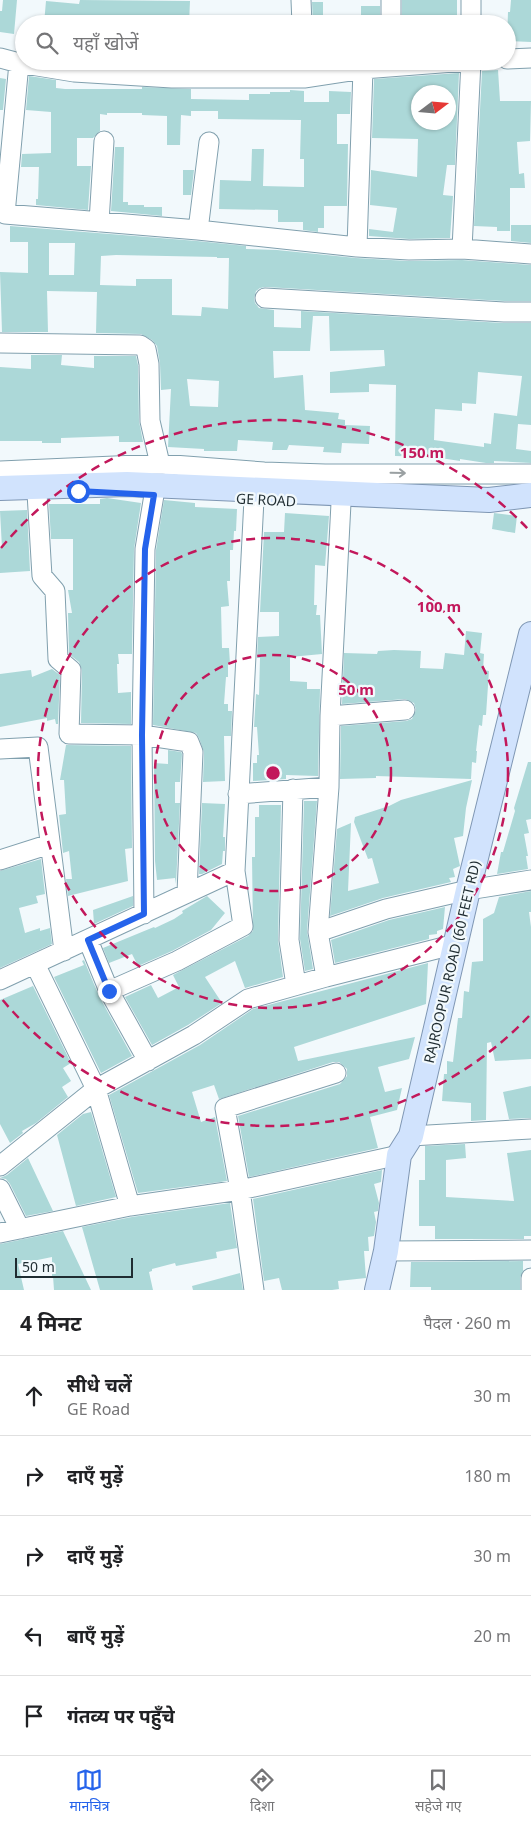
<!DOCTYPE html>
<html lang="hi">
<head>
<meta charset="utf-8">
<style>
  body { margin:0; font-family:"Noto Sans","Noto Sans Devanagari",sans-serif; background:#f6f6f6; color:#202124 }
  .compass { position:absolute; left:411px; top:85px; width:45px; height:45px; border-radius:50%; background:#fff; box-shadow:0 1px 4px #0004; rotate:74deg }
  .scale { position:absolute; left:15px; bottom:12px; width:118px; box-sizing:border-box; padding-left:5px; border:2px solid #1f2c31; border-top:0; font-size:14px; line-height:18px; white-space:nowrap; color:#1f2c31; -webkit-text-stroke:4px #f2f9fc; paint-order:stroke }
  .stop { position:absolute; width:15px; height:15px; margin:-11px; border:4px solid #2563eb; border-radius:50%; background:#fff }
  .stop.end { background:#2563eb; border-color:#fff; box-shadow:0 1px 5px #0008 }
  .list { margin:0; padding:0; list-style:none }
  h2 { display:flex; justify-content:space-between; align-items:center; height:65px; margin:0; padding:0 20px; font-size:21px }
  h2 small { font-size:16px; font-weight:400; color:#757577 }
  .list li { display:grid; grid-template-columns:32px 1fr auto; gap:15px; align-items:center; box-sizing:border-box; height:80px; padding:0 20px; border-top:1px solid #e0e0e0 }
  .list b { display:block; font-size:19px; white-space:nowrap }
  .list p { margin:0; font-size:16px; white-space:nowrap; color:#757577 }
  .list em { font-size:16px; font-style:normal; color:#757577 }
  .icon { flex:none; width:28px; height:28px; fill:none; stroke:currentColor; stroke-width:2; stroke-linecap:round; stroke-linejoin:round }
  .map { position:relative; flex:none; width:531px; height:1290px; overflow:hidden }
  .search { position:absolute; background:#fff; box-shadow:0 1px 4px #0004; left:15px; right:15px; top:15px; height:55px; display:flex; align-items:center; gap:12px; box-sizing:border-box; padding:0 18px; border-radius:28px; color:#757577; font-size:19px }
  .sheet { height:465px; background:#fff }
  nav { display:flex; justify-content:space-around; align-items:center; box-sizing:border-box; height:70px; border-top:1px solid #e0e0e0; background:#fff; font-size:14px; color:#757577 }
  nav a { display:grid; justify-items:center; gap:2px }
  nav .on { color:#2563eb }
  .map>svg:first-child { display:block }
  .building { fill:#acd8d8; fill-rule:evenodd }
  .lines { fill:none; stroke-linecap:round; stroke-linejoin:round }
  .minor-casing { stroke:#81a0ae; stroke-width:21 }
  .major-casing { stroke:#7f97b4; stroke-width:26 }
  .minor { stroke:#fff; stroke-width:19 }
  .major { stroke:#d1e3fd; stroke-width:24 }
  .oneway { stroke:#9aa0a2 }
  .route { stroke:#2563eb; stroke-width:6 }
  .ring { fill:none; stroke:#c2185b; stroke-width:2.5; stroke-dasharray:9 6 }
  .labels { text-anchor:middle; stroke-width:4.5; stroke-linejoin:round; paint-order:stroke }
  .street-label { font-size:14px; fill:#1f2c31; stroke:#f2f9fc }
  .centre { fill:#c2185b; stroke:#f2f9fc; stroke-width:2.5 }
  .ring-label { font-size:15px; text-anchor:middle; font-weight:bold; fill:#c2185b; stroke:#f2f9fc; stroke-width:4.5; stroke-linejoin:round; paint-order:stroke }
</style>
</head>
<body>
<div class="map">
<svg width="531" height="1290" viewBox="0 0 531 1290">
  <rect width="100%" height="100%" fill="#f2f9fc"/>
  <path class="building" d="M3,0H17L14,34L0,32V11H2Z
    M80,0L190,1L189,24H115L92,21L91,24H44L46,1L79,4Z
    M402,0H457V24H402Z
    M511,0H531V42L507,41L508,12H510Z
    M312,2H323V24H313Z
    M361,6H380V24H361Z
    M498,70L500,101H531L530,141L517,142L519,174L524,173L525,188H510V231H497V227L474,226L482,71Z
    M459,73L455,165H447L443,195L453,196L450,238L409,239L369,236V229L393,232L397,208L370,205L371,170L417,177L418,139L372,138L374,79ZM418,92H448V122H418Z
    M29,76L56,80V88L65,89H142V87L191,89V99L249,100V94H270V92H290V90L304,91V102H329V91L351,92L350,114H337V144H348L347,206H324V228H318V232L303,230V222H278V210L219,209L220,180L251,181L252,149H264L263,186L304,187V159H300L301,120L218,119V111H191V116L181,115L180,145H167V116L142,115V113H107V115L100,114V131L93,138H77V166H91L88,210L36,205V199H38L39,167H21L22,154L51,153V112L26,110Z
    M0,78L6,79L3,110H0Z
    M115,147H124L123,202H128V205H144V207H162V216L111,211Z
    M183,170H194L191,195H183Z
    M511,225H531V243L511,241Z
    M10,226L197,241L246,246V249L277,250L356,258L408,261L462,260L531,265V301H504L266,287L260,288L256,291L254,298L255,303L259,308L274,310V327L301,328V311L503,323H531V425L518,424L516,449L531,451V463L494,461V463H486L460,459V461L434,457L395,456L396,385L369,384V392L330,393V372L385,366L384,350L330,351L329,316H313L310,351H273L274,378L303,375L305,410L339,413L338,419L345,420V425L370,426L369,444L342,443L341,453L323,452L324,447L289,445L287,450H272L273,442L238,440L237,451H204V449L168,447L171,389L161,390L160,364L157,346L152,340L141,334L96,333L97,292L47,291L48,332H2L0,272L28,273V242H10ZM49,243H75L74,275H49ZM116,255L217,257V258H229L228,309L202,307L201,316L172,315V279H136V286L100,285L101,256ZM478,372L522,376L517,416L494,413L491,444L484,443V447L434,440L435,409L462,411V403L476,404ZM187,379L219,381L218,407L190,406Z
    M31,355H62L61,365L94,368V356H136L138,365L139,421L143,442H119V436L61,438V443H42V441H0V367L31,369Z
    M107,498L141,503L134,549L132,654H118L119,664H117L118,693L131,692V724L81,723L82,670L79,662L69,654L68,613H72L68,590H73V539H51L49,504H100V499Z
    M164,500L195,503V507L237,509L236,531H234L233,550H230V581H227L229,606L221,607L222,648H229L230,664H228V677H226L224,704H228V711H232L231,736H224L225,781L203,782L204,752L199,738L196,733L153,725L156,550Z
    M27,510L30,571L0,573V548H2L0,511Z
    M285,513L329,516L325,566L315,565L314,605H317L316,615H320L322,654L290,657V681L307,682V689H320L318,776L286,775V779L253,781V763H257V755H259L257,727H254L256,694L259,695L260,658H257L258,637L279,636V612H260L264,532H284Z
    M494,513L517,516L515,533L492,529Z
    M466,631L482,633L480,653L484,654L483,670L489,671L486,715H483L482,726L479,725L476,751H477L476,763L472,762L471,779L376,776V778L340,779L341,726L406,721L412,719L416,710L414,703L405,699L342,704L344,653L377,654L378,651L394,650L421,651L420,668L443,669L445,653L464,655Z
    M52,669L60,675L58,724H56L55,719L47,721V718L0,727V674L31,670L32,677Z
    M66,745L131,746L132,848L125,849L128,881L68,896L66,879H72L69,851L63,853L59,815L66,814L64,780H60Z
    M168,750L181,752L182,754L180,782H175V803H180L176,884L175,878L157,880L155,861L154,763L168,764Z
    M528,762H531V819L526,820L529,833L524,834L528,856H526L528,869L497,874L501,852H503L515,811L514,808Z
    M472,780L466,808L463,836L454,838L460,866L453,869L455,877L449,878L451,882L383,898L330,916L337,829L351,823L348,891L379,883L372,858L368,859L354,822L355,817L389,806L401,800Z
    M304,801H317L307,931L313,969L305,971L300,939Z
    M202,803L225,804L223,837H225V851H223L222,864L202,874H199Z
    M259,805H281L278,940L283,977L245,988L235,961L205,977L222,1003L188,1025L152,1045L125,997L151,985L158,998L179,987L173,975L248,936L253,931L252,857H255V817H259Z
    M41,859L45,894L36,896L38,903L19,908L25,933L40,928V931L50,928L52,944L0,968V871Z
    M531,891V912H529L531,927V1059L495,1061L491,1042L487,1043L486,1120L471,1121V1103L442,1101L444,1074H447V1061L453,1062L458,1018H462L464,991L469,992L472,962L483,961V919L494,913L499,897Z
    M133,896V906L94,924L93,910Z
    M207,896L225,913L211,930L172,951L138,966L132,954L109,963L103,948L154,927L155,928L174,919L183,913L182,911Z
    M445,907L443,929L437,931V934L429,935V939L335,963L331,940L389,920Z
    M84,960L99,996L132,1056L101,1073L54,977L84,965L82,961Z
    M428,963L426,1004L294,1047L298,1061L415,1037L409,1059L378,1067L385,1092L402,1088L397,1110L370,1117L378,1148L249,1177L238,1116L340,1084L347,1076V1069L339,1062H333L219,1099L214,1085L192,1092L201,1122L215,1117L227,1181L138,1193L109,1095L200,1045L253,1009Z
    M33,986L71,1063L63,1068L71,1081L62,1087L68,1097L36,1123L22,1131L23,1133L10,1143L0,1124V1000Z
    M531,1086V1118L509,1119L503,1092Z
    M91,1112L116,1197L76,1206L57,1135L83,1114Z
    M465,1144L466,1158L446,1160V1197L514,1201L507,1153L531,1150V1236H524V1239H435V1226H419V1180H425V1146Z
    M28,1158L53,1211L26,1216L10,1184L6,1179L0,1178L7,1175Z
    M382,1170L381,1182L374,1184L379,1203L378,1211L374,1212L376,1222L374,1236L368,1237L369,1251H364L366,1278L338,1281L339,1289L332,1290H282L279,1278L264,1281L253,1199Z
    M230,1203L237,1248L216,1252L217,1258L176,1266L175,1263L152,1269V1271L149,1272L153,1290H100L82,1227L132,1217Z
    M63,1231L91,1290H54L53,1276H52V1257L18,1264L24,1290H0V1244Z
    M523,1261V1271L520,1278V1290H431V1287H410L411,1262Z
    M240,1273L243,1290H193L192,1286Z"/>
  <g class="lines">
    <defs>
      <path id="minor" d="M301,0L302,24
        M391,0V24
        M471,24V0
        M0,58L19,63L74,72L172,78H304L363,69L467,61
        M507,59L531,58
        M19,63L5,214L198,230L357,247L409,250L462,249L531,254
        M99,222L104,141
        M198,230L209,142
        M357,247L363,69
        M462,249L471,61
        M265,298L504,312H531
        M0,343L140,345L146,349L149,364L150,421L160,464
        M0,471L160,464L264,472L325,474H531
        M37,493L42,576L55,591L58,659L71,670L69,734L142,735L189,742L193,752L187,893
        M330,716L405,710
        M0,749L38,747L64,951
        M293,789L289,940L296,985
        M238,794L329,787
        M0,860L50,844
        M144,914L142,735L145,549L154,495
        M318,932L386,909L468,890L531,880
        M88,940L109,991L148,1061
        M35,964L96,1089L130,1206
        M326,977L318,932L329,787L330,716L341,503
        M0,980L235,871
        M109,991L177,961L243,926L235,871L254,499
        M411,1136L531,1129
        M0,1166L96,1089L194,1035L248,999L326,977L456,944
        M0,1189L20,1229
        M0,1233L130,1206L240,1190L399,1155
        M386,1251L531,1250
        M254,1290L240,1190L225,1108L336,1073
        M531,1290V1278"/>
      <path id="major" d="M0,488L127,484L489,500L531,495
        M377,1290L386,1251L399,1155L411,1136L468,890L531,634"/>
    </defs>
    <use href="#minor" class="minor-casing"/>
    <use href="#major" class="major-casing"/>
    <use href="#minor" class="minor"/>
    <use href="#major" class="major"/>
  </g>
  <defs><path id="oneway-shaft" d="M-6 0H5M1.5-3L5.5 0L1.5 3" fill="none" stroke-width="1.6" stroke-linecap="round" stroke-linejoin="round" transform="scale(1.25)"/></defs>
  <use class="oneway" href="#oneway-shaft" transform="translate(398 473) rotate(1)"/>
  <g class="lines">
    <path class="route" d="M78,491L154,495L145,549L142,735L144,914L88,940L109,991"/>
  </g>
  <g class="ring">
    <circle cx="273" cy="773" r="118"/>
    <circle cx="273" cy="773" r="235"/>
    <path d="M529 1016A353 353 0 0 1 1 998M1 548A353 353 0 0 1 529 530"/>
  </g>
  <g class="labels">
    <g class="street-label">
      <text transform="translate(266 500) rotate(3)" y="5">GE ROAD</text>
      <text transform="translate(452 962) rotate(-77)" y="5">RAJROOPUR ROAD (60 FEET RD)</text>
    </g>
  </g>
  <circle cx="273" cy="773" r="8" class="centre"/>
  <g class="ring-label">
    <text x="422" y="458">150 m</text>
    <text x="439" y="612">100 m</text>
    <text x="356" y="695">50 m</text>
  </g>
</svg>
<svg class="compass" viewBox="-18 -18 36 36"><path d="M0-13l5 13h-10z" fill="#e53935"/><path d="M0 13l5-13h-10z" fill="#757577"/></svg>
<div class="scale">50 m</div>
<div class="stop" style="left:78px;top:491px"></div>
<div class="stop end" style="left:109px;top:991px"></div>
<div class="search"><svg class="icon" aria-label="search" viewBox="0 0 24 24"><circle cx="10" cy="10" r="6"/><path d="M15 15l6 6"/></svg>यहाँ खोजें</div>
</div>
<section class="sheet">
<h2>4 मिनट<small>पैदल · 260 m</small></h2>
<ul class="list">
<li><svg class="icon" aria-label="ahead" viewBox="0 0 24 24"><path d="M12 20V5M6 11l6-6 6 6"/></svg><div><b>सीधे चलें</b><p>GE Road</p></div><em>30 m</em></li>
<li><svg class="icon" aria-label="right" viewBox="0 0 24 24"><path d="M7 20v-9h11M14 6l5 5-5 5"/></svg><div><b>दाएँ मुड़ें</b></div><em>180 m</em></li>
<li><svg class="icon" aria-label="right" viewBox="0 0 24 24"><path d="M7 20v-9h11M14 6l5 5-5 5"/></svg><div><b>दाएँ मुड़ें</b></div><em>30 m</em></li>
<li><svg class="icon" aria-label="left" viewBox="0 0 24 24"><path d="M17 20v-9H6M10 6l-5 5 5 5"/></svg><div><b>बाएँ मुड़ें</b></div><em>20 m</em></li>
<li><svg class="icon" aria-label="arrive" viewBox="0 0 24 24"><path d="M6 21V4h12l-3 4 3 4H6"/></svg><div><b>गंतव्य पर पहुँचे</b></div></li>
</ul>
</section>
<nav>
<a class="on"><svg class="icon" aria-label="map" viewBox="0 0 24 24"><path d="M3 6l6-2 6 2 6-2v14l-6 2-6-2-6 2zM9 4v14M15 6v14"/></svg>मानचित्र</a>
<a><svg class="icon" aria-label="directions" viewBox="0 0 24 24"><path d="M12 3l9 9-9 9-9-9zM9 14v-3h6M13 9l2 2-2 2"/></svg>दिशा</a>
<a><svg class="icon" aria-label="saved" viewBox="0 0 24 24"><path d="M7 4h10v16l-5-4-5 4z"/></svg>सहेजे गए</a>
</nav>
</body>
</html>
